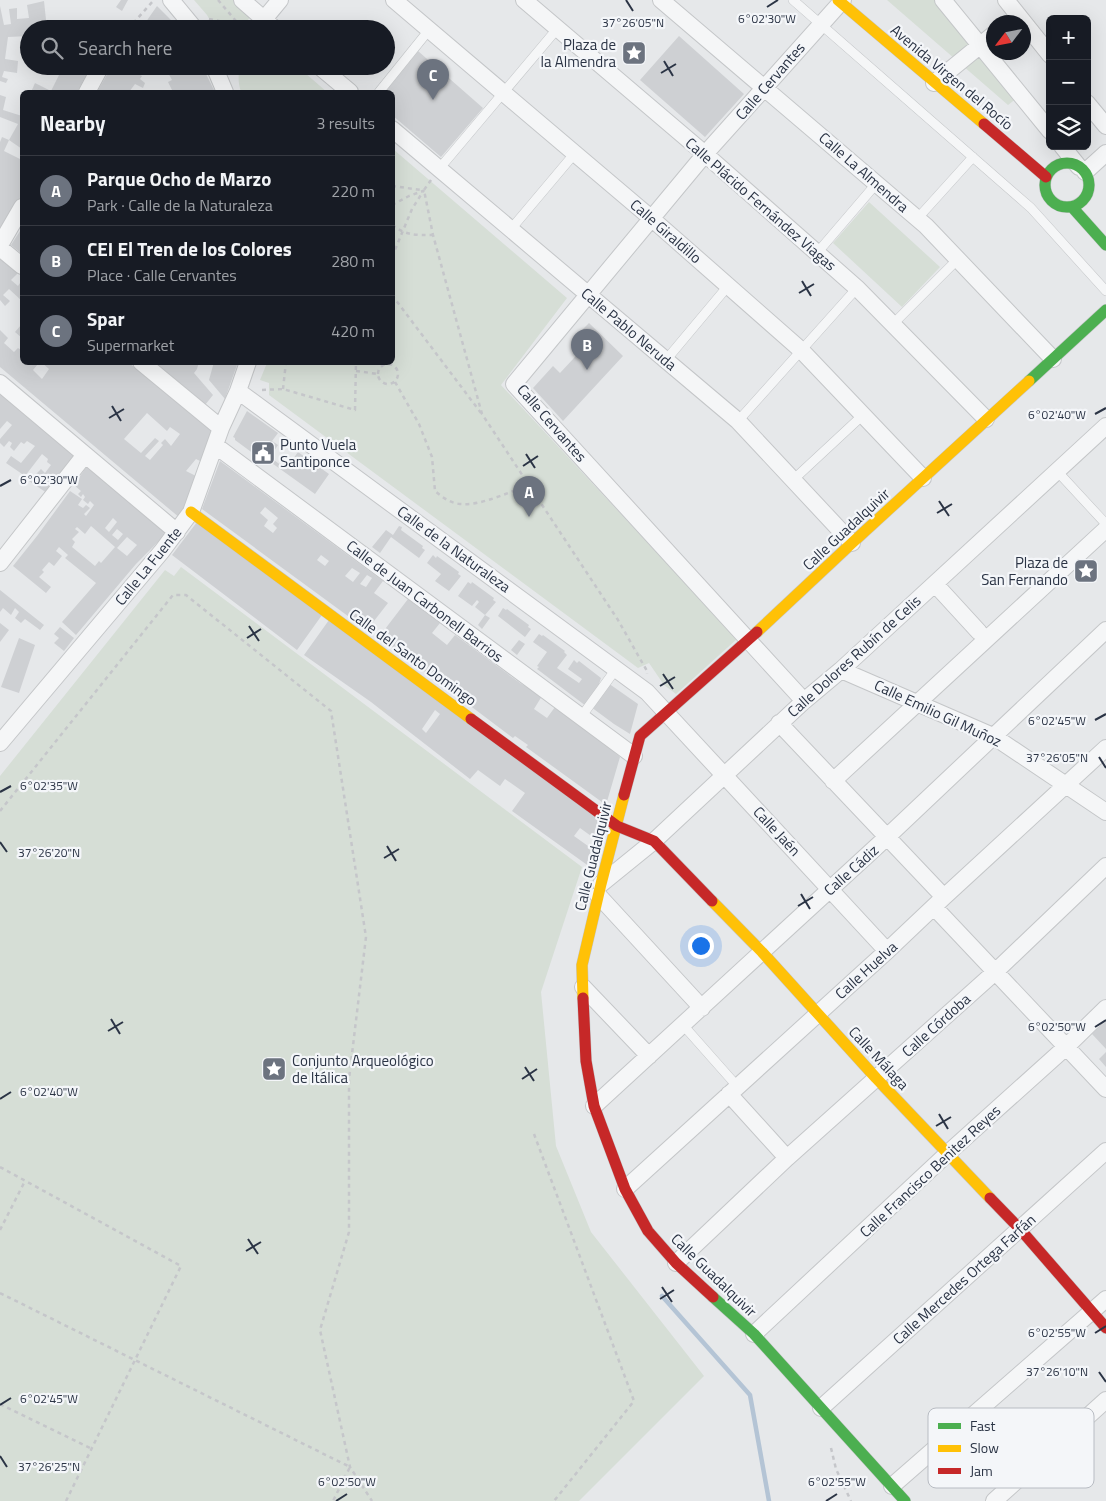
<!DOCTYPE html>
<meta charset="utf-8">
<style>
:root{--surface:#171b24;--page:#20242c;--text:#f1f3f6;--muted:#9ea1a6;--line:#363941;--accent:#6c737f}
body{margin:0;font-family:"Titillium Web",sans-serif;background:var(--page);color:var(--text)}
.controls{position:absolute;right:15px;top:15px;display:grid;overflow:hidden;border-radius:8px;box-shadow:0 5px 20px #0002}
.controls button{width:45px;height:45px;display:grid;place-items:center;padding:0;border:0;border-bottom:1px solid var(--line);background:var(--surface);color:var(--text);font:25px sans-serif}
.compass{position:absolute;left:986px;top:15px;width:45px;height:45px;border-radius:50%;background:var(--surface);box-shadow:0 5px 20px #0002;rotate:238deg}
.you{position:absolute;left:700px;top:945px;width:18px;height:18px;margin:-12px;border:4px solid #fff;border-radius:50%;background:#1a73e8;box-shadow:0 0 0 8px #1a73e833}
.badge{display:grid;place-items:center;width:32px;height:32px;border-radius:50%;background:var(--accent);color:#fff;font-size:16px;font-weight:700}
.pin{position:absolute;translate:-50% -41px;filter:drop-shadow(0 1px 2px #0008)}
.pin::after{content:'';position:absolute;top:26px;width:18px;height:15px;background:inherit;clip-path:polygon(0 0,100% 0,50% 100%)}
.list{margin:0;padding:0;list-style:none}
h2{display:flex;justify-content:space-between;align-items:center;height:65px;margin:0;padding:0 20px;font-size:21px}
h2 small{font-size:16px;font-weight:400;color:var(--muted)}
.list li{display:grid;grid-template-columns:32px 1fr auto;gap:15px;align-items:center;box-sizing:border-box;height:70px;padding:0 20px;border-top:1px solid var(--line)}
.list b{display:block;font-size:19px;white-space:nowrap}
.list p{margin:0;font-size:16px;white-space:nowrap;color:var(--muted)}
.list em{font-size:16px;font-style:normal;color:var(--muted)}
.icon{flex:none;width:28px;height:28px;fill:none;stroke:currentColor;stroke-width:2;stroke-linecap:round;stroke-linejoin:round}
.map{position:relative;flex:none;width:1106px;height:1501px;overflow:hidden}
.search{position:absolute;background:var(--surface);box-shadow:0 5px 20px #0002;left:20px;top:20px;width:375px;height:55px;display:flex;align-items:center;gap:12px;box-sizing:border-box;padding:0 18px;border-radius:28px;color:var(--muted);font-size:19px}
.panel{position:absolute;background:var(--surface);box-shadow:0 5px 20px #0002;left:20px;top:90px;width:375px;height:275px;border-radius:8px}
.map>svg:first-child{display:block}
.green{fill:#d6ded6}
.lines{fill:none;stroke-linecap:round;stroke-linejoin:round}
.stream{stroke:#b4c4d5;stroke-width:4.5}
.building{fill:#ced0d3;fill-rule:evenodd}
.lane-casing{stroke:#c4c6c8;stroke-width:10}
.street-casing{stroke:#c4c6c8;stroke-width:18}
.fast-casing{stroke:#c4c6c8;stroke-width:12}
.slow-casing{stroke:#c4c6c8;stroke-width:12}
.jam-casing{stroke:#c4c6c8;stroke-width:12}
.path{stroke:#c5c6ca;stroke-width:2.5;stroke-dasharray:4 4;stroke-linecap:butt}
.lane{stroke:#f5f6f7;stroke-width:9}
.street{stroke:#f5f6f7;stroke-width:16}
.fast{stroke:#4caf50;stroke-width:11}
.slow{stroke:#ffc107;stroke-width:11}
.jam{stroke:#c62828;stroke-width:11}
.ticks{fill:none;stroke:#2b3445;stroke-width:2}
.labels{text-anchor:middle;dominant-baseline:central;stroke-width:4.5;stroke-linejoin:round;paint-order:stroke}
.poi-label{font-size:15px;fill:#2b3445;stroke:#f4f6f9;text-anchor:end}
.street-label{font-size:15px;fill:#2b3445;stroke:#f4f6f9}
.key{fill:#f4f6f9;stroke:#b8bcc3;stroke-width:1}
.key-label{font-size:14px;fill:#2b3445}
.ticks-label{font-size:12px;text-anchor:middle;fill:#2b3445;stroke:#f4f6f9;stroke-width:4.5;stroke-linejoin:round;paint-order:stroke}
</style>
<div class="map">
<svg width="1106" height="1501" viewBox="0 0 1106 1501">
<rect width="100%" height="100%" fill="#e6e8ea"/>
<!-- green -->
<path class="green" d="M194,0H239L254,13L240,29H215L207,15Z
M887,0H940L1017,98L1008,105Z
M240,66H297L327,92H241C238,83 238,76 240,66Z
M393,149L567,298L501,385L737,639L676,694L664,685L649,663L638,668L269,395V383L260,380L267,363L392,362Z
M869,202L940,267L902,307L833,243Z
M181,567L582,867L541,992L556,1146L591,1232L704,1376L579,1501H0V776L165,570L174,576Z"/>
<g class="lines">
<!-- stream -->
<path class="stream" d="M662,1296L750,1395L769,1501"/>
</g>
<!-- building -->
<path class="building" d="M121,0H128L122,11L116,7Z
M44,1L47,29H29V36L8,37L5,59L18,61L17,73L4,71L2,77L8,79L6,83L0,81V6L4,25L11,24L9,9L17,8V19L29,18L27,5Z
M157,6L174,23L178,29H141Z
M679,36L744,94L705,137L640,80Z
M418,51L483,108L441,157L392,115V92H385Z
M51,66H87L90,68L77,92H31L35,83L51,91L60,73Z
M112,66H144L138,74L142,76L140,79L145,83L143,88L135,84L129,92H97Z
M173,66H202L215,92H173L168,82L172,80L167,71Z
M0,95L6,97L3,110L22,116V149L9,140L18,124L0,117Z
M2,137L9,140L4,151L20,159L22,154V198L0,234V142Z
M22,228V254L11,245Z
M0,257L19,272L11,280L18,286L22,280V301L9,289L3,295L10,301L5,306L0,300Z
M589,323L623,356L563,421L533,388L553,366L560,373L587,344L577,335Z
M21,325L22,326V338L15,332Z
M0,330L8,338L4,343L14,352L18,348L21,350L22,349V362H36L38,364L33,370L42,379L49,369L41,362H128L185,409L213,429L202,462L196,459L186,471L196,476L180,518L0,367ZM147,413L167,431L170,427L180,434L171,446L165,439L161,443L163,445L150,460L145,456L159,441L155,438L141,453L124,439Z
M154,362H199L197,369L194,373L213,395L205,405Z
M214,362H238L225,399L209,380Z
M0,391L76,457L47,493L29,481L41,469L45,473L51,465L47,462L48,459L42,454L25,476L6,463L11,456L21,463L35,446L27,441L24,444L21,442L14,451L10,447L12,443L9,441L4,447L0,443V439L12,425L7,421L0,429Z
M247,411L278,433L272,441L278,445L270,457L286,469L298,452L329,474L315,494L269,461L266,465L253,455L254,454L235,440V438L233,437Z
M220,461L383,581L374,593L388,603L367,630L202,509ZM265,507L278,518L273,524L277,528L273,533L264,526L268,520L260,513ZM321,555L329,561L325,566L317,560ZM352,568L360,573L353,582L345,576ZM367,575L372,578L366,587L360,584Z
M87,466L167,533L136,564L76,635L62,622L96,583L65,558L68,555L59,547L56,551L62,556L54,566L49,562L42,570L44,572L39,577L51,587L46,593L13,566L37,536L70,491L82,499L78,505L83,508L86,505L90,508L84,514L86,516L94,505L90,501L88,504L83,500L85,497L83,494L81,497L78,494L81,491L74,485ZM113,518L117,522L109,532L105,528ZM91,526L115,547L101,563L99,561L95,566L72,547L75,542L72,539L79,532L75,529L77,527L85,534ZM117,529L123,534L118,540L112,535ZM127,537L137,545L127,556L117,548Z
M197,522L322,615L297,650L172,555Z
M399,526L402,527L401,530L423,546L422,548L425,550L419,558L391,537L380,553L372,547L386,530L393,535Z
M433,555L436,558L437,556L459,572L458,574L461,576L449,591L435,581L441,574L427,563Z
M468,582L471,584L472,582L494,598L493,600L496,602L485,615L475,607L479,602L477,600L472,606L458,596Z
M0,590L44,625L40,630L25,619L21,623L15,618L19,612L15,608L11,615L3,608L0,612Z
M408,599L440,623L432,633L447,645L455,635L520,683L542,696L534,709L547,718L555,707L589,731L620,757L606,805L526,747L528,745L515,736L513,738L379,637Z
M503,608L506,610L507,609L529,625L528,627L531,629L525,637L498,616Z
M485,615L490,618L482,629L478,625Z
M329,620L602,819L598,841L580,828L574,836L595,851L590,867L512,811L525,793L505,779L500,786L478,770L470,779L371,702L304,655ZM435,710L440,714L426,733L422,729Z
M0,623L9,630L0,642Z
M60,627L74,638L64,651L54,643L59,638L54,634Z
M539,634L542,636L543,635L565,651L564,652L567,655L557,668L579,683L582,679L568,669L574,660L577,663L579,661L601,678L599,684L601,685L586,706L537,669L539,667L537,666L547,652L533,642Z
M19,638L35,645L19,693L1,687Z
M519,640L525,644L517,655L511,650Z
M608,683L638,704L630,734L614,724L591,707Z
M1106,1021V1049L1092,1034Z
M1106,1052V1067L1099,1059Z"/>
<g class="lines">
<defs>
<path id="lane" d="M793,0L1031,208L1106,291
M379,92L429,30
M439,169L557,29
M917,219L973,157
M511,229L575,153
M817,253L876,184
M893,324L958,259
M666,360L728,286
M738,421L857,288
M1057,471L1106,524
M793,480L863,415
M581,717L616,669
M683,1025L737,1086"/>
<path id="street" d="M171,0L195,29
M242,0L275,29
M394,0L651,218L801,350L923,478
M524,0L705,154L858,289L986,419
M661,0L926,226L1053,359
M943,0L1050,131
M1006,0L1050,55
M256,29L280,0
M214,66L225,92
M319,66L350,92
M934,83L994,34
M87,92L101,66
M1087,103L1106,126
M392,129L738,421L852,543
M1062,146L1079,167
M1085,172L1106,153
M0,245L22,207
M0,248L22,266
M141,362L221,428
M0,383L177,532
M238,391L647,692L887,951
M216,446L634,756
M0,563L84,456
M935,584L979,632
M841,670L993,736L1106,812
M804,701L514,384L705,154L843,0
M779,723L944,897
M0,743L162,551L191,512L221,428L238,391L248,362
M833,781L1106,529
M601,884L654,841L804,701L841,670L1106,426
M598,895L702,1008
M934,907L1106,1089
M583,987L649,1056
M729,1094L787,1158
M594,1106L887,837L1106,630
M625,1189L887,951L944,897L1106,748
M676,1263L787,1158L995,972L1106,866
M754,1334L948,1153L1066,1047L1106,1008
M821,1408L1106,1151
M892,1486L1106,1299
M994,1501L1106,1400"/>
<path id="fast" d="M1045 185a22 22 0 1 1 44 0a22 22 0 1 1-44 0Z
M1072,207L1106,245
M1029,381L1106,310
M713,1297L754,1334L905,1501"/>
<path id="slow" d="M838,0L984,124
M191,512L471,719
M757,632L852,543L1029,381
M712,901L762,952L876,1078L990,1198
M583,998L582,965L601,884L624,795"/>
<path id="jam" d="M984,124L1046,177
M471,719L617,826L654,841L712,901
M624,795L640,736L757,632
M583,998L586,1061L594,1106L625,1189L648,1231L676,1263L713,1297
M990,1198L1020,1229L1106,1328"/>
</defs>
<!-- lane casing -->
<use href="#lane" class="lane-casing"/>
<!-- street casing -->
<use href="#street" class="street-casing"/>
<!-- fast casing -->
<use href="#fast" class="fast-casing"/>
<!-- slow casing -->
<use href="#slow" class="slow-casing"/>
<!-- jam casing -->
<use href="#jam" class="jam-casing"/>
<!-- path -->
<path class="path" d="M218,0L236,21L241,25
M209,19L224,22L236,21
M128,29L154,0
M431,180L424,190L433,235L482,414L618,620L647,671V674
M392,186L422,190
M392,205L409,196L423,191
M392,225C407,236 416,235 433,235
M392,257L412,209L424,190
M392,295L481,413
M378 374a10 10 0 1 1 20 0a10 10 0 1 1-20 0Z
M356,371L378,374
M395,382L419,424L432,457L435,491C442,497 450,503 460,504C481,506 509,492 529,485
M283,389L286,362
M262,390L283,389L355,410L356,362
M0,811L173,595H186L331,711L366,937L349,1079V1232L320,1330L350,1467L372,1501
M534,1134L634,1401L554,1501
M0,1167L181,1266L66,1501
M0,1230L25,1181
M0,1293L350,1467L333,1501
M0,1404L92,1449
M831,1448L836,1469L851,1501"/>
<!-- lane -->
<use href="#lane" class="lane"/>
<!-- street -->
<use href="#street" class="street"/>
<!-- fast -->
<use href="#fast" class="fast"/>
<!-- slow -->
<use href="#slow" class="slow"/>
<!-- jam -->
<use href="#jam" class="jam"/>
</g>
<!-- ticks -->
<path class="ticks" d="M626,0L633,11M767,7L778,0M664,61L673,76M661,73L676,64M802,281L811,296M799,293L814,284M112,406L121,421M1095,414L1106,408M109,418L124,409M526,454L535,468M523,466L538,456M0,486L11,480M939,501L949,516M937,513L952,504M249,626L259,641M247,638L261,629M663,674L673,689M660,686L675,677M1095,720L1106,714M1099,757L1106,768M0,792L11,786M0,842L7,852M387,846L396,861M384,858L399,849M801,894L810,909M798,906L813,897M111,1019L120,1034M1095,1027L1106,1020M108,1031L123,1022M525,1067L534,1081M522,1079L537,1069M0,1099L11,1092M939,1114L948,1129M936,1126L951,1117M248,1239L258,1254M246,1251L261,1242M662,1287L672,1302M660,1299L674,1290M1095,1333L1106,1326M1099,1372L1106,1382M0,1405L11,1398M0,1456L7,1467M336,1501L347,1494M826,1501L837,1494"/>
<!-- icons -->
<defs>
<symbol id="sight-square" viewBox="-11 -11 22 22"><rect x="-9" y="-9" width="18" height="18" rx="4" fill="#6c737f" stroke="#f4f6f9"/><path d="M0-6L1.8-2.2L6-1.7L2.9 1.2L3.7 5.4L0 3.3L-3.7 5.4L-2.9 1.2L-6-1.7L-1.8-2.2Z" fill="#fff"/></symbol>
<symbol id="civic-square" viewBox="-11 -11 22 22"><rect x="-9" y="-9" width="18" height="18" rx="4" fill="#6c737f" stroke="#f4f6f9"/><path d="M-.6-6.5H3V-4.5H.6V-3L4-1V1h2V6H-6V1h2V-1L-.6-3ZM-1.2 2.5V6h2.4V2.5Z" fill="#fff"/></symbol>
</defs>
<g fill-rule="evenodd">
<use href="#sight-square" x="620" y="39" width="28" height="28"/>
<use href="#civic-square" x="249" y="439" width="28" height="28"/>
<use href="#sight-square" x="1072" y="557" width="28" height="28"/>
<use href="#sight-square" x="260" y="1055" width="28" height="28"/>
</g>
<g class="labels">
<!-- poi labels -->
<g class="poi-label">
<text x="616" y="44">Plaza de<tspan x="616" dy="17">la Almendra</tspan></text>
<text x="280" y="444" text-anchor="start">Punto Vuela<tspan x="280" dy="17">Santiponce</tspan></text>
<text x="1068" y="562">Plaza de<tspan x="1068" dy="17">San Fernando</tspan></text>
<text x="292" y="1060" text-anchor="start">Conjunto Arqueológico<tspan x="292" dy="17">de Itálica</tspan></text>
</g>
<!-- street labels -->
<g class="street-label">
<text transform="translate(952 77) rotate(40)">Avenida Virgen del Rocío</text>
<text transform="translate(770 81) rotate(-49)">Calle Cervantes</text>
<text transform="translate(864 172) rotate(41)">Calle La Almendra</text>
<text transform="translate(761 204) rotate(41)">Calle Plácido Fernández Viagas</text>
<text transform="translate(666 231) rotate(41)">Calle Giraldillo</text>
<text transform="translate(629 329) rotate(40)">Calle Pablo Neruda</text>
<text transform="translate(552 423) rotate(49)">Calle Cervantes</text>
<text transform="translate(846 529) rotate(-43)">Calle Guadalquivir</text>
<text transform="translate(454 549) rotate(36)">Calle de la Naturaleza</text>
<text transform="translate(148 566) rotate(-51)">Calle La Fuente</text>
<text transform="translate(425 601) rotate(37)">Calle de Juan Carbonell Barrios</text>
<text transform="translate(854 656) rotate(-42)">Calle Dolores Rubín de Celis</text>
<text transform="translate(413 657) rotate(36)">Calle del Santo Domingo</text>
<text transform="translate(938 713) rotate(25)">Calle Emilio Gil Muñoz</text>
<text transform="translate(777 831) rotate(47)">Calle Jaén</text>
<text transform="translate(593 856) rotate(-76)">Calle Guadalquivir</text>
<text transform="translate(851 870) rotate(-42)">Calle Cádiz</text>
<text transform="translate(866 970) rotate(-42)">Calle Huelva</text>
<text transform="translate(936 1025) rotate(-42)">Calle Córdoba</text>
<text transform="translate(879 1058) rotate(47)">Calle Málaga</text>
<text transform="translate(930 1171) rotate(-43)">Calle Francisco Benitez Reyes</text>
<text transform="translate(714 1275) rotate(44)">Calle Guadalquivir</text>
<text transform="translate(964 1279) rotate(-42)">Calle Mercedes Ortega Farfán</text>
</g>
</g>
<!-- legend -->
<rect x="928" y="1408" width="166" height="80" rx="8" class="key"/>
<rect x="938" y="1423" width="23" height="6" fill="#4caf50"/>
<rect x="938" y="1445" width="23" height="7" fill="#ffc107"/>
<rect x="938" y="1468" width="23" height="6" fill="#c62828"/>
<g class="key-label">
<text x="970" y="1431">Fast</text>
<text x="970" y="1453">Slow</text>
<text x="970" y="1476">Jam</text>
</g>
<g class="ticks-label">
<text x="767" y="23">6°02'30"W</text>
<text x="633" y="27">37°26'05"N</text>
<text x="1057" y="419">6°02'40"W</text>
<text x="49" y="484">6°02'30"W</text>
<text x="1057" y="725">6°02'45"W</text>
<text x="1057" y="762">37°26'05"N</text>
<text x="49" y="790">6°02'35"W</text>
<text x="49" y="857">37°26'20"N</text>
<text x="1057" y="1031">6°02'50"W</text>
<text x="49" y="1096">6°02'40"W</text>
<text x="1057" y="1337">6°02'55"W</text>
<text x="1057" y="1376">37°26'10"N</text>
<text x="49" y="1403">6°02'45"W</text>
<text x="49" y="1471">37°26'25"N</text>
<text x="347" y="1486">6°02'50"W</text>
<text x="837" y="1486">6°02'55"W</text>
</g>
</svg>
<div class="controls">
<button>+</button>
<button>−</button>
<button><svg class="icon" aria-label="layers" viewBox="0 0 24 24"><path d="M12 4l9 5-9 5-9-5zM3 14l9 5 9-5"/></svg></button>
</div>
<svg class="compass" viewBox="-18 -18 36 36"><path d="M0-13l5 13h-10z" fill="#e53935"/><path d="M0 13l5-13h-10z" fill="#9ea1a6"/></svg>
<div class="you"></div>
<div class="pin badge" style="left:529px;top:517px">A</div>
<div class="pin badge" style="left:587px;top:370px">B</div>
<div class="pin badge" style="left:433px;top:100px">C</div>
<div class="search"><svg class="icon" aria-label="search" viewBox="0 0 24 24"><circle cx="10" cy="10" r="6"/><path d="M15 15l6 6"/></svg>Search here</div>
<section class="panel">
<h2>Nearby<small>3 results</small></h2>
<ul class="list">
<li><span class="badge">A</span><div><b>Parque Ocho de Marzo</b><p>Park · Calle de la Naturaleza</p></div><em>220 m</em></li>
<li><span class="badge">B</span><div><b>CEI El Tren de los Colores</b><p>Place · Calle Cervantes</p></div><em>280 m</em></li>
<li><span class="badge">C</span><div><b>Spar</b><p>Supermarket</p></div><em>420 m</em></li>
</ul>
</section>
</div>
